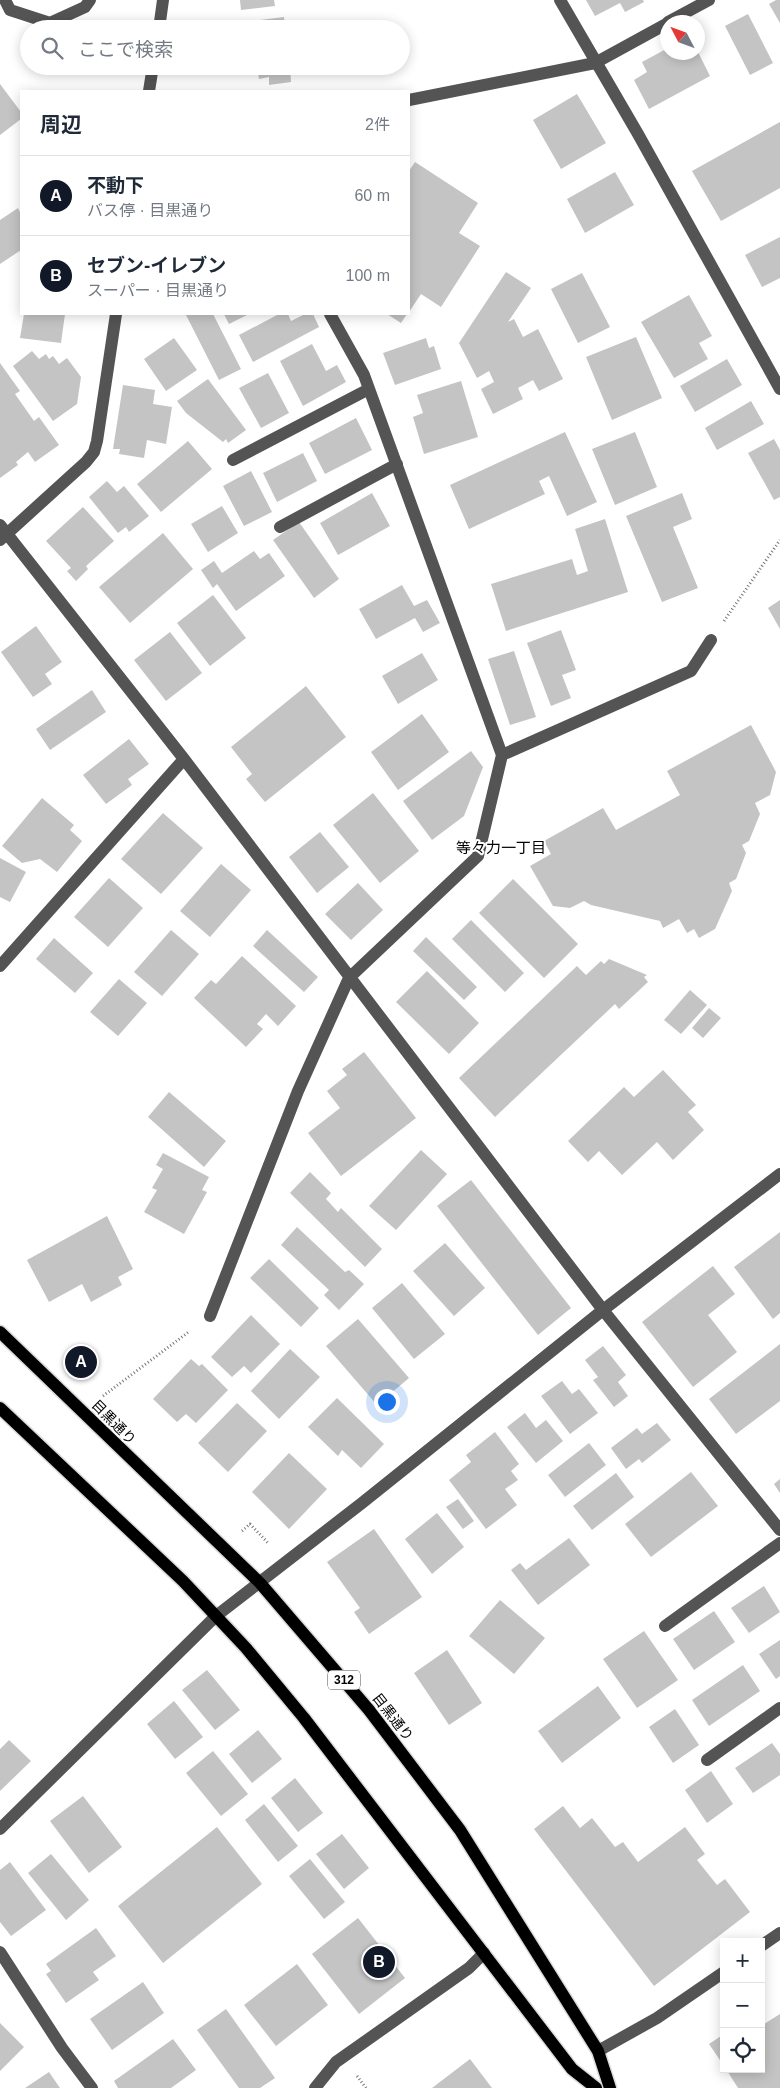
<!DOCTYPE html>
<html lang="ja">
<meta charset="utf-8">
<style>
:root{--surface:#fff;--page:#f2f2f3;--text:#1f2937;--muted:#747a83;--line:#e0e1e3;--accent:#111827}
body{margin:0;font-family:Arial,"Noto Sans JP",sans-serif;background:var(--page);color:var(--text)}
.controls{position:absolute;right:15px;bottom:15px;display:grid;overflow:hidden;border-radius:0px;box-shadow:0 2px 12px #0003}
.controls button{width:45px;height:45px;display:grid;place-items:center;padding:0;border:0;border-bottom:1px solid var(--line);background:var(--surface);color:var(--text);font:25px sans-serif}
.compass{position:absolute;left:660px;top:15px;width:45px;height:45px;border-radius:50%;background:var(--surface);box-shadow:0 2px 12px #0003;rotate:311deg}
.you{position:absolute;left:386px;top:1401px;width:18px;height:18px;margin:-12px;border:4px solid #fff;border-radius:50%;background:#1a73e8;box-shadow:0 0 0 8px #1a73e833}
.badge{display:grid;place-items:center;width:32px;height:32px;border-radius:50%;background:var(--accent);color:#fff;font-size:16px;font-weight:700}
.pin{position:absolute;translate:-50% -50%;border:2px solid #fff;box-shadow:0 1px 5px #0006}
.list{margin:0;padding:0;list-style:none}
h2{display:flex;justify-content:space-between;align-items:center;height:65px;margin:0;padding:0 20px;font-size:21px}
h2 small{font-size:16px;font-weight:400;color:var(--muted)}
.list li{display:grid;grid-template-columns:32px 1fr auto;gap:15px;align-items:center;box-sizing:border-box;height:80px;padding:0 20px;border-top:1px solid var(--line)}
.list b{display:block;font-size:19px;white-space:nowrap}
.list p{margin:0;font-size:16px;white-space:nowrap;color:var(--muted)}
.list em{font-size:16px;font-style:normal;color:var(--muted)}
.icon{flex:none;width:28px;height:28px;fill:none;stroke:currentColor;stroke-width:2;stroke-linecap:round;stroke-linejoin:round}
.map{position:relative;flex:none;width:780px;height:2088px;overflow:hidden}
.search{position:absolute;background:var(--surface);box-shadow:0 2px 12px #0003;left:20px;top:20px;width:390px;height:55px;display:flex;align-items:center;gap:12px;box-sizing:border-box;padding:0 18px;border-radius:28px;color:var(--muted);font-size:19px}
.panel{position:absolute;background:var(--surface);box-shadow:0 2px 12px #0003;left:20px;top:90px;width:390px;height:225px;border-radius:0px}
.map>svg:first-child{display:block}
.building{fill:#c4c4c4}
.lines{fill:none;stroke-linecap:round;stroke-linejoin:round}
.major-casing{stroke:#dbdbdb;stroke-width:15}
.path{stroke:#767676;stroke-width:3;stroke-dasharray:1 2.5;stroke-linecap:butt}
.minor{stroke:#545454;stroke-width:12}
.major{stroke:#000;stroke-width:12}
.labels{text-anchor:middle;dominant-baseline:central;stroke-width:4;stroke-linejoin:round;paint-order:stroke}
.shield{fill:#fff;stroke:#4c4c4c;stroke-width:1}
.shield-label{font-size:12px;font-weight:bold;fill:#000}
.street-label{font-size:14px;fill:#000;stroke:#fff}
.neighbourhood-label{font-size:15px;fill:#000;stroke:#fff}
</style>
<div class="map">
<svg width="780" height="2088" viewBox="0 0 780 2088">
<rect width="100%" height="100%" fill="#fff"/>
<!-- building -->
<path class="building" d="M240,0H274L275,6L241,10Z
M586,0H643L644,2L625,12L620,3L595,16Z
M776,0H780V23L769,4Z
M748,14L773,63L750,75L725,26Z
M284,17L285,29H253L252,21Z
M668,48V52H698L710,76L649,109L634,80L647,72L642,62Z
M257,66H290L291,82L269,85V77L259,79Z
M0,84L21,112V119L0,135Z
M577,94L606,143L561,169L533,120Z
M780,122V188L721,221L692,171Z
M415,162L478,203L459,233L480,246L441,307L421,294L409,312V171Z
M615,172L634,205L585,233L567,199Z
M18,208L21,214V250L0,264V220Z
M780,237V278L762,287L745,255Z
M506,272L531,288L508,322L514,319L523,337L538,329L563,379L539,391L533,380L518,388L523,399L493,414L481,389L494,382L489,371L477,378L459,343Z
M582,273L610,327L578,343L551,289Z
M689,295L712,336L699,343L708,359L674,378L641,322Z
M24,314H65L61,343L20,338Z
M188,314H213L241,369L219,380L186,315Z
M224,314H249L229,324Z
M279,314H288L291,321L305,314H313L319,327L253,362L239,335Z
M387,314H407L401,323Z
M636,337L662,398L612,420L586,357Z
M174,338L197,370L166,391L144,359Z
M426,338L429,348L434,346L441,369L395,385L383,353Z
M312,344L326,371L337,365L346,382L303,406L280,361Z
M32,351L39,359L46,354L49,359L53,356L59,364L67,358L81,377L77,404L53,421L13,366Z
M727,359L742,385L695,412L680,386Z
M0,363L20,391L15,394L34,421L39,417L59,445L35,462L28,452L16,462L18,465L0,478Z
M268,373L289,413L261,428L239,388Z
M208,379L246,430L228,443L226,439L223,442L186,413L177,401Z
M461,381L478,437L424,454L413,417L423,413L417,395Z
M123,385L155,390L153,404L172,407L166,444L147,440L144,458L119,454L120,449H113Z
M751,401L764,424L717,450L705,428Z
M356,418L372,450L325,474L309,443Z
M565,432L597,502L567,516L549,476L539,481L545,494L469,529L450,485Z
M635,432L657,487L615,505L592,449Z
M774,439L780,450V497L774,500L748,453Z
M188,441L212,469L161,512L137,484Z
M303,453L317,481L277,502L263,473Z
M251,471L272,512L244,526L223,486Z
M107,481L117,492L124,486L149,516L129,532L126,527L118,533L89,497Z
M372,493L390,526L338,555L320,523Z
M682,493L692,519L673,527L698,588L662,602L626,516Z
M222,506L238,533L208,552L191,524Z
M83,507L114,541L86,566L88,569L76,581L67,571L71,568L46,541Z
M605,519L628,592L506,631L491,584L572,559L577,575L588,571L575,529Z
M299,522L339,579L314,598L273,540Z
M163,533L193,569L130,623L99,587Z
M254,551L260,559L269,553L285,576L236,611L217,584L213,588L201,570L214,561L222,573Z
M402,585L414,606L427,600L440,623L423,632L415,618L376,639L359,609Z
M213,595L246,638L210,666L177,623Z
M780,600V629L768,608Z
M36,626L62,662L45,674L52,684L33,697L1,652Z
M561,630L576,670L562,675L571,698L551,706L527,643Z
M170,632L202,673L166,701L134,660Z
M514,651L536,717L510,725L488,659Z
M422,653L438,680L398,704L382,676Z
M306,686L346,737L265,802L246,779L252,774L231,747Z
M92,690L106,712L50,750L36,729Z
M422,714L449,752L398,790L371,752Z
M751,725L776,772L770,795L755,803L760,814L749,841L742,845L746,853L736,879L729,883L732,891L715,929L699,938L694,929L687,933L679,919L663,928L660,921L591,905L584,901L570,908L553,906L530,866L551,854L544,841L603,808L616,830L680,795L667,771Z
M129,739L149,764L128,779L132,785L106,804L83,775Z
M471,751L483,767L464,816L432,840L403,801Z
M373,793L419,851L380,883L333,825Z
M42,798L74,825L70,830L82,841L57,872L40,859L22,863L2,846Z
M163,813L203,848L161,894L121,859Z
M320,832L349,867L317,893L289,857Z
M0,858L26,872L10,902L0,897Z
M221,864L251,890L210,937L180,911Z
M109,878L143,908L108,947L74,917Z
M513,879L578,944L544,978L479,913Z
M358,883L383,910L351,940L325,914Z
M471,920L524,973L505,992L452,939Z
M171,930L199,954L162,996L134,972Z
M267,930L318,977L304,992L253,946Z
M426,937L477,987L464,1000L413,951Z
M54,938L93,973L75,993L36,959Z
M242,956L296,1006L278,1026L266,1014L257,1024L263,1029L246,1047L194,998L211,980L216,984Z
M609,959L647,975L644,977L648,982L619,1009L615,1004L495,1117L459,1078L577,966L586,975L601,961L604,964Z
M427,971L479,1023L449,1054L396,1002Z
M119,979L147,1003L118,1036L90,1012Z
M690,990L707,1005L681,1034L664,1020Z
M709,1008L721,1018L703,1038L692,1028Z
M364,1052L416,1118L341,1176L308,1133L340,1108L327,1091L347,1075L342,1069Z
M663,1070L696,1105L688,1112L704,1130L673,1160L657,1142L622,1175L599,1151L588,1162L568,1141L624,1087L634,1097Z
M169,1092L226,1141L204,1167L148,1117Z
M421,1150L447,1174L396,1230L369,1206Z
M163,1153L209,1177L202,1190L207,1192L184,1234L144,1212L157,1190L152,1188L163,1169L156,1165Z
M310,1172L331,1193L326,1199L338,1212L341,1208L382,1249L365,1267L290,1193Z
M471,1180L571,1308L538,1335L437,1206Z
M107,1216L133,1269L118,1277L122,1285L91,1302L82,1284L49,1302L27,1260Z
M297,1227L345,1272L349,1270L364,1284L339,1310L324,1295L329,1290L281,1245Z
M780,1232V1313L773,1319L734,1267Z
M445,1243L485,1288L454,1316L413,1271Z
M269,1259L319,1308L301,1327L250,1278Z
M713,1266L735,1294L708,1315L737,1352L693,1387L642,1322Z
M402,1283L445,1334L414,1359L372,1308Z
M251,1315L280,1344L251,1373L244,1366L232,1377L211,1357Z
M358,1319L409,1378L377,1405L326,1346Z
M780,1344V1401L736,1434L709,1399Z
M603,1346L626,1375L618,1382L628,1396L614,1407L593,1380L598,1377L585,1360Z
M290,1349L320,1377L279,1419L251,1391Z
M191,1359L199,1366L202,1364L228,1390L196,1423L186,1414L177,1422L153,1399Z
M562,1381L572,1394L579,1389L598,1413L570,1434L541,1396Z
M337,1398L384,1444L361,1468L342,1450L338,1456L308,1427Z
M237,1403L267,1431L228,1472L198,1443Z
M525,1413L536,1428L546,1420L563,1441L536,1463L507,1427Z
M657,1423L671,1440L642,1463L639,1459L626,1469L611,1448L637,1428L642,1434Z
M495,1432L519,1464L511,1471L518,1480L505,1489L517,1505L486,1529L449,1480L471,1462L466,1455Z
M589,1443L606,1465L565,1497L548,1475Z
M289,1453L327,1489L289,1529L252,1492Z
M691,1472L718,1506L651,1557L625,1524Z
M616,1473L634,1497L592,1530L573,1506Z
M780,1479V1493L774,1484Z
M458,1499L474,1521L463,1529L446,1507Z
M437,1513L464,1547L432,1574L405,1539Z
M374,1529L422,1597L369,1634L354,1612L360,1608L327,1562Z
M569,1538L590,1565L538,1605L511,1570L520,1563L526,1570Z
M764,1586L780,1612L749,1633L731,1608Z
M500,1600L545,1638L514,1674L469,1636Z
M714,1611L735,1642L694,1670L673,1639Z
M644,1631L678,1680L637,1708L603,1659Z
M780,1640V1676L776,1679L759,1654Z
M447,1650L482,1703L449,1725L414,1673Z
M743,1665L760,1691L709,1726L692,1700Z
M207,1670L240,1710L215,1730L182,1690Z
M598,1686L621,1718L562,1763L538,1731Z
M174,1701L203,1737L175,1759L147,1724Z
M675,1709L699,1745L673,1763L649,1727Z
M258,1730L282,1759L252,1783L229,1754Z
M9,1740L31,1761L0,1791V1749Z
M772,1743L780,1754V1775L753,1793L735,1768Z
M213,1751L248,1794L221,1816L186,1773Z
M711,1771L733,1804L707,1823L685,1790Z
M295,1778L323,1813L298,1832L271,1798Z
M83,1796L122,1847L89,1873L50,1821Z
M264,1804L298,1846L278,1862L245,1820Z
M563,1806L580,1828L592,1818L615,1847L623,1842L638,1862L685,1827L705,1854L697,1860L717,1885L725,1879L750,1912L654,1986L534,1829Z
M217,1827L262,1884L163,1963L118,1906Z
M342,1834L369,1868L344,1889L316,1854Z
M51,1854L89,1900L66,1920L28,1873Z
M310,1859L345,1902L324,1919L289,1876Z
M10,1862L46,1910L11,1936L0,1922V1870Z
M358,1918L405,1978L359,2014L312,1954Z
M96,1928L116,1956L93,1972L99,1980L66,2003L46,1974L51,1971L46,1964Z
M297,1964L328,2005L276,2046L244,2005Z
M143,1982L164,2013L112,2050L90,2019Z
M226,2009L275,2078L260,2088H239L197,2030Z
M780,2014V2088H738L726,2069H761V2026Z
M0,2023L24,2047L0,2071Z
M724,2034V2066L709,2044Z
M173,2039L196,2070L171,2088H118L114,2081Z
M470,2059L492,2088H432Z
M49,2072L60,2088H25Z"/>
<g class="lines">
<defs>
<path id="major" d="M0,1332L260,1583L369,1710L460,1830L598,2051L610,2088
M0,1408L183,1581L246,1648L304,1718L572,2069L596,2088"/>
</defs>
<!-- major casing -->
<use href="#major" class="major-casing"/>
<!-- path -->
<path class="path" d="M724,621L780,540
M103,1396L190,1331
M242,1531L250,1524L269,1544
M357,2076L366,2088"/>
<!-- minor -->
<path class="minor" d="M5,0L10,10L50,23L85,7L90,0
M560,0L638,134L780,389
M668,22L709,0
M159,29L163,0
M149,91L153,66
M409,100L595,63L668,23
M233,460L369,389
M0,525L184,759L603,1310L780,1530
M280,527L397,464
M0,540L86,462L94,452L97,441L116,314
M502,755L691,671L711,640
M0,966L184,759
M210,1316L298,1091L349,978L478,856L502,755L364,375L330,314
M665,1626L780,1543
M707,1760L780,1708
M0,1829L216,1616L362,1503L603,1310L780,1174
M761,1946L780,1933
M0,1952L62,2048L92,2088
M598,2051L657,2018L724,1972
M315,2088L336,2062L469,1968L484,1953"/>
<!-- major -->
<use href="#major" class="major"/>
</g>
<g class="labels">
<!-- shield labels -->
<rect class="shield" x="328" y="1670.5" width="32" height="19" rx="4"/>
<g class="shield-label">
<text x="344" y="1680">312</text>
</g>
<!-- street labels -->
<g class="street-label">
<text transform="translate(114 1422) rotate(45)">目黒通り</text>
<text transform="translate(393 1717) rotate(52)">目黒通り</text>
</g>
<!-- neighbourhood labels -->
<g class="neighbourhood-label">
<text x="501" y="847">等々力一丁目</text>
</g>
</g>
</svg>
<div class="controls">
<button>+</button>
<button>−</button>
<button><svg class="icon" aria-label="locate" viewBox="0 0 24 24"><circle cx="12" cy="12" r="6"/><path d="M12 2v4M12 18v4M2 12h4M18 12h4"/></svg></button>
</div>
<svg class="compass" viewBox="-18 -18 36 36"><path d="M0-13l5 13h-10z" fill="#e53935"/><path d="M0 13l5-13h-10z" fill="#747a83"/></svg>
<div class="you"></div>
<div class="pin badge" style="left:81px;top:1362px">A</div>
<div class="pin badge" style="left:379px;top:1962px">B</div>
<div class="search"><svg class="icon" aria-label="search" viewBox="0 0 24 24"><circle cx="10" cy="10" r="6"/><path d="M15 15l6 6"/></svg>ここで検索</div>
<section class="panel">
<h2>周辺<small>2件</small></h2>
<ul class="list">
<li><span class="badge">A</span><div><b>不動下</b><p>バス停 · 目黒通り</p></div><em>60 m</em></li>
<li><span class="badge">B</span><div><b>セブン-イレブン</b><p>スーパー · 目黒通り</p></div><em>100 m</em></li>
</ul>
</section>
</div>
